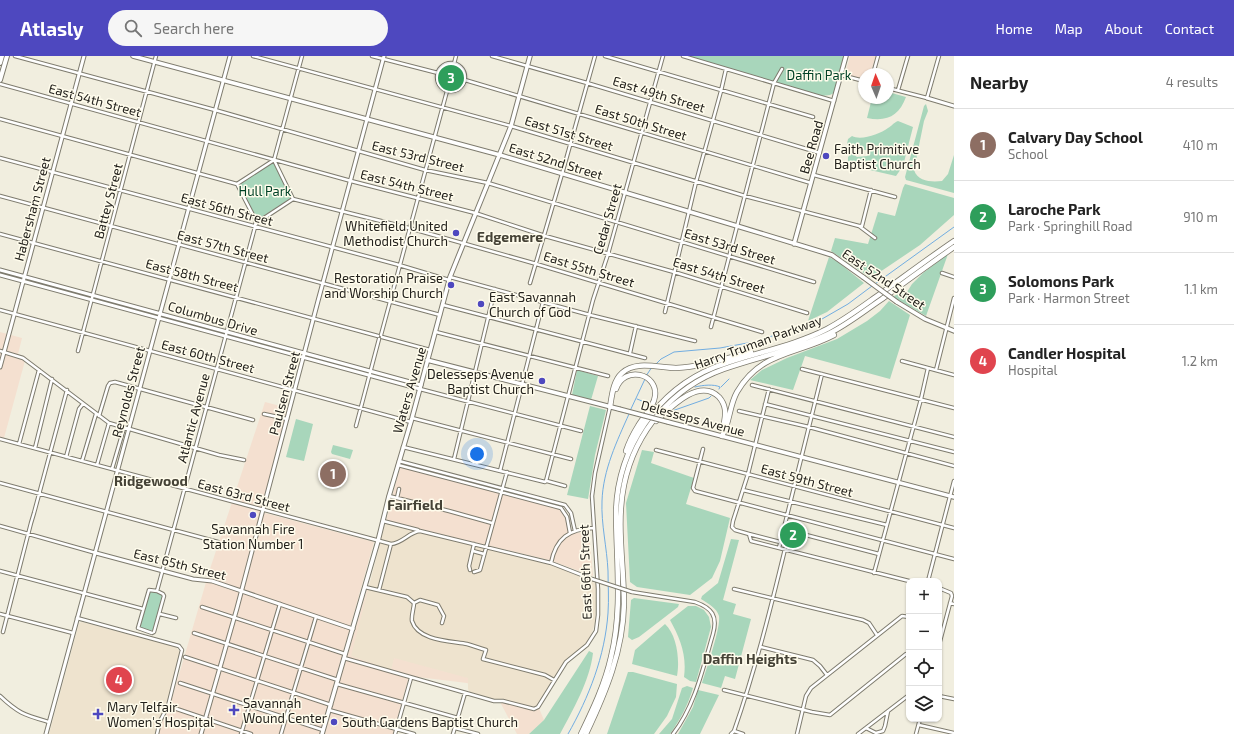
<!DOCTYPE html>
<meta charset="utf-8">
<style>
:root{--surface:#fff;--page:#f6f6f6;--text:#222;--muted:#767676;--line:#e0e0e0;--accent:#4e48bf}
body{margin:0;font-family:"Exo 2",sans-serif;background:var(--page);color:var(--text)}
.controls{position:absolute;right:12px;bottom:12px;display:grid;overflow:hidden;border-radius:8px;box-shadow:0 1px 3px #0004}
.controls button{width:36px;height:36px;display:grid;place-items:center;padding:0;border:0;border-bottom:1px solid var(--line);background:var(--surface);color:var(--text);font:20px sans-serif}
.compass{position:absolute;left:858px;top:12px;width:36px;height:36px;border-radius:50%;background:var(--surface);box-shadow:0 1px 3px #0004;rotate:358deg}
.you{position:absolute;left:477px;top:398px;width:14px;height:14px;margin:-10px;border:3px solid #fff;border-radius:50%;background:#1a73e8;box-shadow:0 0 0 6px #1a73e833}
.badge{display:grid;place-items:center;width:26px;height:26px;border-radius:50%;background:var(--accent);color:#fff;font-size:13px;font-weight:700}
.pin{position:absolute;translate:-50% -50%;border:2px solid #fff;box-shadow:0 1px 4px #0006}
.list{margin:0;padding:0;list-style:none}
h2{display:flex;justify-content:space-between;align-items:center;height:52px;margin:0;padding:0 16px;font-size:17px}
h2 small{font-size:13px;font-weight:400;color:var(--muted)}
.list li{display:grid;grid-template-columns:26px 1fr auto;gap:12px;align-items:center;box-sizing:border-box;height:72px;padding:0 16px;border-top:1px solid var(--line)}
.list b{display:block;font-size:15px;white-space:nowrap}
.list p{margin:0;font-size:13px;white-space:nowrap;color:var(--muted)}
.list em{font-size:13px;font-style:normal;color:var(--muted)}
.icon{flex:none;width:22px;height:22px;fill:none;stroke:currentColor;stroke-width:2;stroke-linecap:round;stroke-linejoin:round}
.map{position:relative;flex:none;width:954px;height:678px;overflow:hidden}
header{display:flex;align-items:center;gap:24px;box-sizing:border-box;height:56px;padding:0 20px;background:var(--accent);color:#fff}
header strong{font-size:19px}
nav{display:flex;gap:22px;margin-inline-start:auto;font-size:14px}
.search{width:280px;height:36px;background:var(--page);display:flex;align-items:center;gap:10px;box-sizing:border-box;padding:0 14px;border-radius:22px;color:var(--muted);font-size:15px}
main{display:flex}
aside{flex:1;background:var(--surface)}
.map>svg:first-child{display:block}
.commercial{fill:#f4e0d0}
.medical{fill:#eee3ce}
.green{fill:#a8d6bb}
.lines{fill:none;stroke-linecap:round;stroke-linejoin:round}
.stream{stroke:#71ade1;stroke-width:1}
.minor-casing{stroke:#7e7b6e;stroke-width:4.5}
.tertiary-casing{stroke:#7e7b6e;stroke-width:5}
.secondary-casing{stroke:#7e7b6e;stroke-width:5.5}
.primary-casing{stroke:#7e7b6e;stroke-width:6}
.motorway-casing{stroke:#7e7b6e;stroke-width:6}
.minor{stroke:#fff;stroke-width:2.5}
.tertiary{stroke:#fff;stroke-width:3}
.secondary{stroke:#fff;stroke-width:3.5}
.primary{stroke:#fff;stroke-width:4}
.motorway{stroke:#fff;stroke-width:4.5}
.minor-bridge-casing{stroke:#7e7b6e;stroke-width:4.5;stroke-linecap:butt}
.secondary-bridge-casing{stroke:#7e7b6e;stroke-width:5.5;stroke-linecap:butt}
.minor-bridge{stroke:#fff;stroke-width:2.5}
.secondary-bridge{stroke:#fff;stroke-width:3.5}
.poi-dot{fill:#4e48bf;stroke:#fffcec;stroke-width:1.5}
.labels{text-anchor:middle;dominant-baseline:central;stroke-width:3;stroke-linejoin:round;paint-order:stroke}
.park-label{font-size:13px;fill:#014227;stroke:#fffcec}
.street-label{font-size:13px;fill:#23211c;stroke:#fffcec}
.poi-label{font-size:13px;fill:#23211c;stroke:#fffcec;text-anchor:start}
.neighbourhood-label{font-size:14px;font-weight:bold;fill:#454236;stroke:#fffcec}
</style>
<header>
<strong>Atlasly</strong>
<div class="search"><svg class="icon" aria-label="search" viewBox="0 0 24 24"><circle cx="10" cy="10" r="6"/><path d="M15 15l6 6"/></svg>Search here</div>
<nav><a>Home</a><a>Map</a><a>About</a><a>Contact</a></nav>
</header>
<main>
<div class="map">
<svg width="954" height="678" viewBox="0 0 954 678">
<rect width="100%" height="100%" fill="#f1eedf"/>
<!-- commercial -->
<path class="commercial" d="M850,0H876L870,18H864V24L845,18Z
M0,276L22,282L18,298L26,301L4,382L0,381Z
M265,346L288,352L261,456L374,486L320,678H158L161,668L169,653L209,516Z
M400,411L549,449L561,454L566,459L568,471L576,477L589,476L593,520L549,504L386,465Z
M369,533L558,615L538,650L544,664L529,678H517L500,646L467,627L409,620L393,678H324L367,534Z"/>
<!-- medical -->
<path class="medical" d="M385,468L548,507L597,528L595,567L589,585L582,592L565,605L536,651L502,643L498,644L470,637L468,633V622L394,602L391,614L351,600Z
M82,566L176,591L180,596L165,656L158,667L155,678H49L79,567Z"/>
<!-- green -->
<path class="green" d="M687,0H845L834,37L830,39L821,40Z
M437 21a14 14 0 1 1 28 0a14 14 0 1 1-28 0Z
M888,36L906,41C899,60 887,66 867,62L872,42H888Z
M926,48L928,55L924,65L914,114C918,126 932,126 942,125L948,118L954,99V137L906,124L905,121L924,50Z
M898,65L913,71L903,110L896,120L870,114L865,111L848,107V101L852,97L857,101L867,100L870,95L855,92L847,88L848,83L852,80C861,85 880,78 888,72C892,70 893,67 898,65Z
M273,106L291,142L257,164L239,129Z
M905,128L954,142V159L920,189L871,222L831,195L835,182L868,188L878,156L895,160L903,132Z
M948,198L926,260L893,241L899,237L904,238L907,236L912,228L923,217Z
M829,201L838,206L864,227L827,256L808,265Z
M889,245L910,259L890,323L805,300L793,334L750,324L762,314L787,302L837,283L867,265L880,255Z
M577,314L598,320L591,344L572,339Z
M590,350L606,354L595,399L588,443L567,439Z
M296,363L313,368L304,405L286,401Z
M333,389L353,394L350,403L332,398L331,396Z
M642,394L654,396L651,407L694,422L686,448L730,462L720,505L712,522L690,539L637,531L630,526L626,447Z
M731,483L739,484L723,544L736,548L733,558L751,563L735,623L725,620L721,632L702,627C706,614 721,571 719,560C717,552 707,547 701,543L702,540L718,527Z
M150,535L160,537L163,541L153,574L151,575L140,572L139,571Z
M634,542L679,548L678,551L639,581L632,584L628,581L631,544Z
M688,550H696L704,554L709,561L711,571L696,626L690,625L684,621C687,599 680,582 670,564Z
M665,568C677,579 680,604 677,620L632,608L635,594Z
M589,595L593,597C590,624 573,654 560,678H529L544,664Z
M628,616H633L677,628L676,641L667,660L654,678H607Z
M687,630L693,632C688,649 680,664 670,678H659L672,663L682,632Z
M698,634L719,639L700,678H678L693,651Z"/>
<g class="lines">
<!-- stream -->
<path class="stream" d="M875,228L954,171
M656,308L661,303L674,296L720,292L753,286L801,271L822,263L848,248L872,230
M646,320L652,311
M695,331C703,329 714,328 720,331L719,333
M721,331L729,323
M637,343L647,347
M630,355L645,323
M672,355L709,342L711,340
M568,678C589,641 605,600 608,557C609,543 608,529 608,515C607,492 601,468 602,445C603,414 617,385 629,358"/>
<defs>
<path id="minor" d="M15,0L215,54L425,114L488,127L814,226
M253,0L511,70L745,140L859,170L875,182
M372,0L438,17
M492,0L587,27L820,97
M605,0L813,61
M683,0L834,45
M437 21a14 14 0 1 1 28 0a14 14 0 1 1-28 0Z
M454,8L456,0
M873,18L878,0
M841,19L864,25
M465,24L811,127
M0,28L351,125L475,157L545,180L674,216L807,257
M888,32L927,42L939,0
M898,34L908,0
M0,63L237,128
M0,102L399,209L449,224
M814,119L895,141
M237,128L274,104
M0,140L440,259
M293,143L409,172L533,207L762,276
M293,143L274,104L302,0
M256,168L258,166L293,143
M859,170H862L871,134
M0,178L378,280
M942,217L954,221
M450,221L590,259L695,285
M530,227L562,118L595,0
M443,249L645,302
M0,254L411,366
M665,256L696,126L721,35L726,13
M711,271L774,27L782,13
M436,276L608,320
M381,279L447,35
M382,281L430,294
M0,295L23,302L109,367L219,399L244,404
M78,295L156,0
M630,297L636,270
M902,305L954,319
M802,313L954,352
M936,314L954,242
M752,329L954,381
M420,333L581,375
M769,333L748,418L733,465L732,471L735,474L749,478L751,485L909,525
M765,348L954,396
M739,355L809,371L954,410
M264,358L287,363
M99,360L108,330L110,327L115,326L253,364
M412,362L571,403
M356,370L379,283
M0,383L391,488C403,487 409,476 420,475L551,507L592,523
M19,388L39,314
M403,391L545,426L546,425L593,244L608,198L663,0
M35,392L52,323
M703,393L693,432L695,435L954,503
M656,394L954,472
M66,401L79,353L83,348
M454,403L495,233
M82,405L96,358
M399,405L565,449L571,457L575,475
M97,409L109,367
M398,409L561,452L567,461L570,477
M112,413L124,372
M500,415L543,246
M547,425L565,430
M0,427L218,486
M743,434L887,469
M389,440L449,455L492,467
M397,442L399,433
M383,465L418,474
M0,470L96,497
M783,473L879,498
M749,478L780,486
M779,492L822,318
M473,495L484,498
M551,507C556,482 569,473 594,472
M470,514L469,510L474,488
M0,515L143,553
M474,516L480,514L507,416
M874,517L921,343L928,312
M928,525L954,425
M365,531L407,541L414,547L420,544L438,549L444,560L442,567
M939,532L951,537L952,540L939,589
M734,533L863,564L869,567L877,579
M149,534L157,535L163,538L164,540L154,576L152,577L138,572Z
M379,534L391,488
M157,535L255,171L256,164L253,159L237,128
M632,536L695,546C712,552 718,560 713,578C703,612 695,650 673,678
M414,547C414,552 411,560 412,565C418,585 451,585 467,588C474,590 479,592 486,594L483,603L545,619L554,624
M950,547L954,548
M202,551L345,598
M0,558L73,577
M160,558L176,562
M77,562L179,590L182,594L168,650L160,665L157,678
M3,576L31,467L34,457L67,334
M194,577L338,624
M761,591L813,604L820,610L827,619
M185,601L331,649
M344,602L494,645H503L534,653L538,651L566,606L587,589L596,575L598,559V533L592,440L595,417L610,351
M180,627L323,674
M337,628L458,662
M724,634L812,656L830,659L906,598H909
M0,640C19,658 25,659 49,666
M939,640L954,643
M168,650L251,678
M329,654L414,678
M919,669L954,677
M455,672L478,678
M866,672L876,677L883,675L885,670L888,655
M734,675L743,678
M241,678L280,548
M281,678L316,561
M395,678L411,622
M453,678L465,637
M731,678L734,675C755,615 770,555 785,493
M797,678L806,640L811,632L902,560L909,561
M858,678L909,639
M916,678L920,663"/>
<path id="tertiary" d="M927,42L954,50
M0,214L421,329
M0,219L420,333
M0,311L84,0
M96,497L193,523L212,525L353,573
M46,678L230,0
M201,678L237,552L318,245L384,0"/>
<path id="secondary" d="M133,0L500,99L737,170L832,199L863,221
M794,188L846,0
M897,246L925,263L954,275
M427,304L619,353
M668,366L954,441
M322,678L378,485L389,440L412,362L450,221L511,70L530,0"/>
<path id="primary" d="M0,7L2,0
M0,24L7,0"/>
<path id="motorway" d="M616,333C624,309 658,317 655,340C654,351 643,361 638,370C633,378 629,386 626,395
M610,351C612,339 613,325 622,317C636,304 659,312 676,312C701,311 727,302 751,296
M656,365C670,352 699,321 719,341C726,349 726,357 724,367
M722,380C730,367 729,350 737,336C761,295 796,299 834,279
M581,678C593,653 605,628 611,601C623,553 616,503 616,455C618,392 657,334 715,311C752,297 792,291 827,273C846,263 863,250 880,238C905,220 929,202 954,185
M586,678C606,636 623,595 624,548C624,509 616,467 624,429C635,375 673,331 724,313C758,301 795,294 828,278C847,269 864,255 882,243C906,225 930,208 954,191"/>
</defs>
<!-- minor casing -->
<use href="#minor" class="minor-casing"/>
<!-- tertiary casing -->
<use href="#tertiary" class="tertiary-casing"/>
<!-- secondary casing -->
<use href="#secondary" class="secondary-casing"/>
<!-- primary casing -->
<use href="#primary" class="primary-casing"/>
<!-- motorway casing -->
<use href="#motorway" class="motorway-casing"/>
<!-- minor -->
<use href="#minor" class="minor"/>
<!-- tertiary -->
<use href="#tertiary" class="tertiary"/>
<!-- secondary -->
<use href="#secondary" class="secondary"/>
<!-- primary -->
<use href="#primary" class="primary"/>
<!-- motorway -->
<use href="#motorway" class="motorway"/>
<defs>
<path id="minor-bridge" d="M592,523L632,536"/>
<path id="secondary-bridge" d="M863,221L897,246
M619,353L668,366"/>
</defs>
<!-- minor-bridge casing -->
<use href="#minor-bridge" class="minor-bridge-casing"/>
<!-- secondary-bridge casing -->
<use href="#secondary-bridge" class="secondary-bridge-casing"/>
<!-- minor-bridge -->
<use href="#minor-bridge" class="minor-bridge"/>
<!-- secondary-bridge -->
<use href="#secondary-bridge" class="secondary-bridge"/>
</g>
<!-- markers -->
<g class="poi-dot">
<circle cx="826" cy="100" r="4"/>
<circle cx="456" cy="177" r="4"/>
<circle cx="451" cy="229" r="4"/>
<circle cx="481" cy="248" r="4"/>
<circle cx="542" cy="325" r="4"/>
<circle cx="253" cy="459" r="4"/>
<path d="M232 648h4v4h4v4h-4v4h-4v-4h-4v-4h4z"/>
<path d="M96 652h4v4h4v4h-4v4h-4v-4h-4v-4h4z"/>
<circle cx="334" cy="666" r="4"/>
</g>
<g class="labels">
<!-- park labels -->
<g class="park-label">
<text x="819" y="19">Daffin Park</text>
<text x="265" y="135">Hull Park</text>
</g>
<!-- street labels -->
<g class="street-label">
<text transform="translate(659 38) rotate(17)">East 49th Street</text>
<text transform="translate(95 44) rotate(15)">East 54th Street</text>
<text transform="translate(641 66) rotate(17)">East 50th Street</text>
<text transform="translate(569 77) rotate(17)">East 51st Street</text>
<text transform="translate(811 91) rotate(-74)">Bee Road</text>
<text transform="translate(418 100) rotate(14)">East 53rd Street</text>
<text transform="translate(556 105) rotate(17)">East 52nd Street</text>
<text transform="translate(407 129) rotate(14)">East 54th Street</text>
<text transform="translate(108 145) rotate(-75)">Battey Street</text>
<text transform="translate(32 153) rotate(-75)">Habersham Street</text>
<text transform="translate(227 153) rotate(15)">East 56th Street</text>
<text transform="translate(607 163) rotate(-74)">Cedar Street</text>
<text transform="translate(223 190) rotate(15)">East 57th Street</text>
<text transform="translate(730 190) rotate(17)">East 53rd Street</text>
<text transform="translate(589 213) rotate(17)">East 55th Street</text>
<text transform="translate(192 219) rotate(15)">East 58th Street</text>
<text transform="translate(719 219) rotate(17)">East 54th Street</text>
<text transform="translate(884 223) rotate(34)">East 52nd Street</text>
<text transform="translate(213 262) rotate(16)">Columbus Drive</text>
<text transform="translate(758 286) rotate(-20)">Harry Truman Parkway</text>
<text transform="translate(208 300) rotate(15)">East 60th Street</text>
<text transform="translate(409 334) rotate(-74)">Waters Avenue</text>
<text transform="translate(128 336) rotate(-75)">Reynolds Street</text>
<text transform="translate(284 337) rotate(-75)">Paulsen Street</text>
<text transform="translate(193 362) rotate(-75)">Atlantic Avenue</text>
<text transform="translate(693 362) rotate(15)">Delesseps Avenue</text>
<text transform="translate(807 424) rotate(15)">East 59th Street</text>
<text transform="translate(244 439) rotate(15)">East 63rd Street</text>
<text transform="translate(180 508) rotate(14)">East 65th Street</text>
<text transform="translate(585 516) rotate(-92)">East 66th Street</text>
</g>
<!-- poi labels -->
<g class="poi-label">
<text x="834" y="93">Faith Primitive<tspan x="834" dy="15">Baptist Church</tspan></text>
<text x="448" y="170" text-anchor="end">Whitefield United<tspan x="448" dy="15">Methodist Church</tspan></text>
<text x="443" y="222" text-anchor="end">Restoration Praise<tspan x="443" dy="15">and Worship Church</tspan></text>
<text x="489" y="241">East Savannah<tspan x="489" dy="15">Church of God</tspan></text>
<text x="534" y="318" text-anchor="end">Delesseps Avenue<tspan x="534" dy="15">Baptist Church</tspan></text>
<text x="253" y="473" text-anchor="middle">Savannah Fire<tspan x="253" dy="15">Station Number 1</tspan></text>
<text x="243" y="647">Savannah<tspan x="243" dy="15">Wound Center</tspan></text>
<text x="107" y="651">Mary Telfair<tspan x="107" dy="15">Women's Hospital</tspan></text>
<text x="342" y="666">South Gardens Baptist Church</text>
</g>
<!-- neighbourhood labels -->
<g class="neighbourhood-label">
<text x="510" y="180">Edgemere</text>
<text x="151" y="424">Ridgewood</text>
<text x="415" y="448">Fairfield</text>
<text x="750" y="602">Daffin Heights</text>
</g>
</g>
</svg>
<div class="controls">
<button>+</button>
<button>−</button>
<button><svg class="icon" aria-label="locate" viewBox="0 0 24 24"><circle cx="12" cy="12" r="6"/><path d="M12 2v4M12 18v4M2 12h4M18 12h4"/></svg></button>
<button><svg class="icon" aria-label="layers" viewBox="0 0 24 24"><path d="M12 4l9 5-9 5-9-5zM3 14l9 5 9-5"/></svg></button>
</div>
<svg class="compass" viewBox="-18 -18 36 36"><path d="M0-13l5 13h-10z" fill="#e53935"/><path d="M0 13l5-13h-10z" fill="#767676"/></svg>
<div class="you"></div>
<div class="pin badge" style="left:333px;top:418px;background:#8d6e63">1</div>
<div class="pin badge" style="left:793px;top:479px;background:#2e9e5b">2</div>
<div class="pin badge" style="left:451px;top:22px;background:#2e9e5b">3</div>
<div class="pin badge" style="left:119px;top:624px;background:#e0444e">4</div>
</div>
<aside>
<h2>Nearby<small>4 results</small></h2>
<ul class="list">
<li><span class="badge" style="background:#8d6e63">1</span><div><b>Calvary Day School</b><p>School</p></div><em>410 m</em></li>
<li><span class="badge" style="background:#2e9e5b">2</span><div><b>Laroche Park</b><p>Park · Springhill Road</p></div><em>910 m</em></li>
<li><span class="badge" style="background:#2e9e5b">3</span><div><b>Solomons Park</b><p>Park · Harmon Street</p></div><em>1.1 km</em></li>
<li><span class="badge" style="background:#e0444e">4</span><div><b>Candler Hospital</b><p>Hospital</p></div><em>1.2 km</em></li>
</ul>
</aside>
</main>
